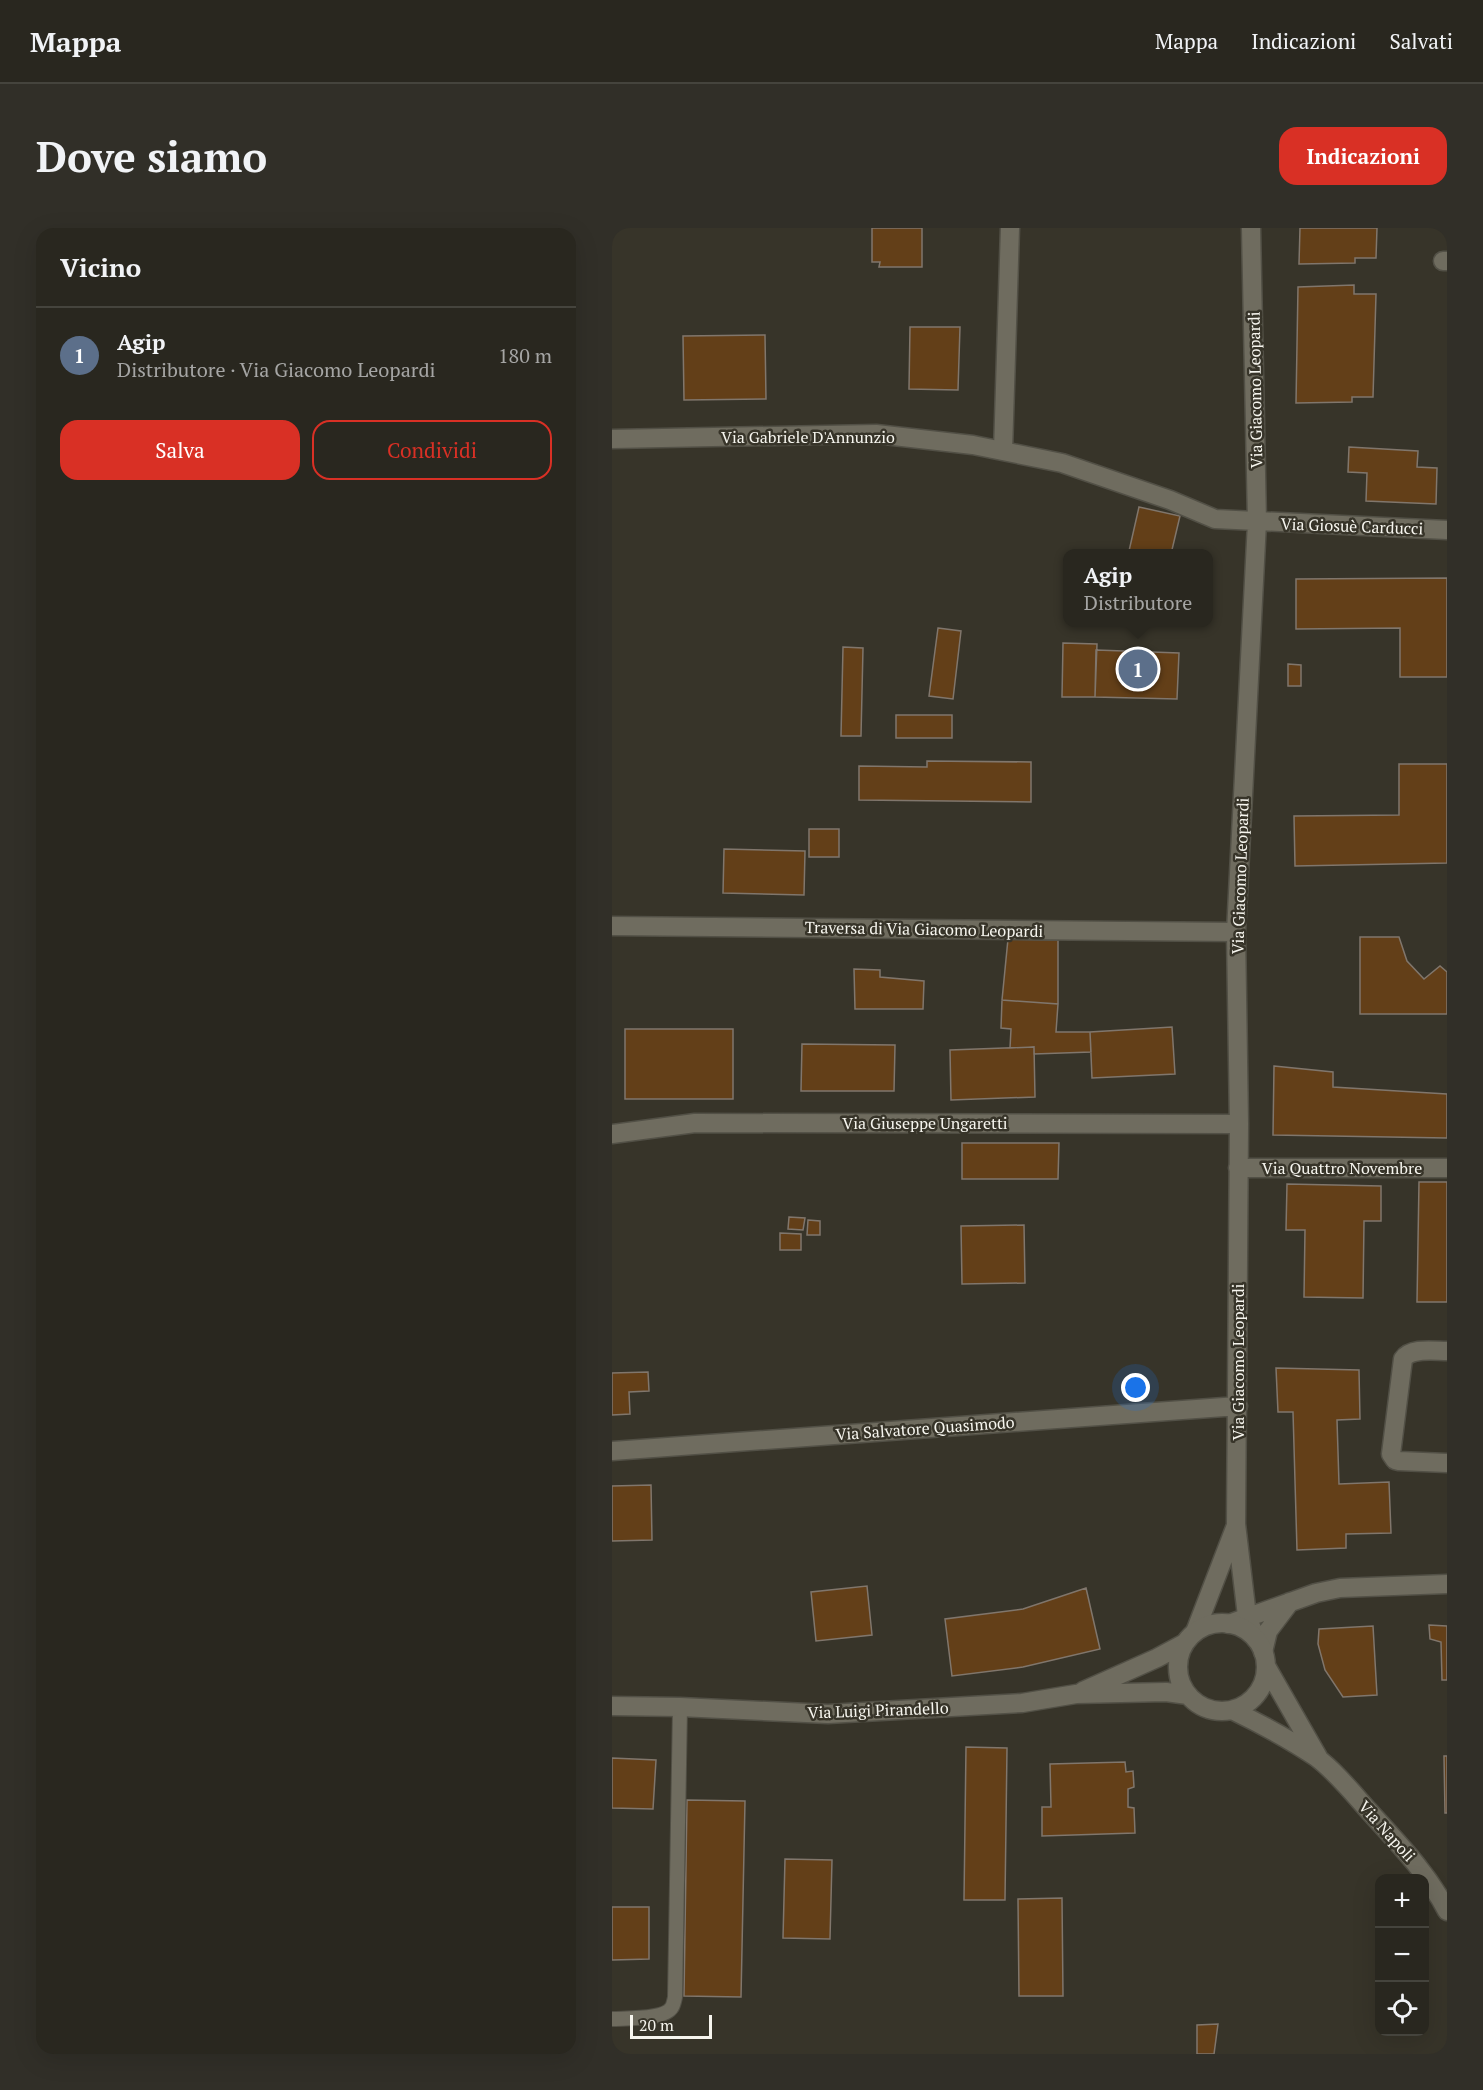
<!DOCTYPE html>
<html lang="it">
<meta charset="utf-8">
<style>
:root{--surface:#29271f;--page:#312f28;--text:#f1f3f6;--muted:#a5a5a4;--line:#45443d;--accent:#d93025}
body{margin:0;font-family:"PT Serif",serif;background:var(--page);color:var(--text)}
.controls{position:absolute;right:18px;bottom:18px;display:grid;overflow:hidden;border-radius:12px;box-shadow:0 6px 24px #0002}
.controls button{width:54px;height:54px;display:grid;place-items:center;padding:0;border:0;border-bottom:2px solid var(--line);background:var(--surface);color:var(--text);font:30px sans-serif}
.scale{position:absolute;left:18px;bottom:15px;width:82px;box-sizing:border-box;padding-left:6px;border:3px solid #f6f5ee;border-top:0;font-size:16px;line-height:21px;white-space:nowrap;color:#f6f5ee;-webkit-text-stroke:4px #373429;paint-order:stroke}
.you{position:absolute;left:524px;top:1160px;width:21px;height:21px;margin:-15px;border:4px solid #fff;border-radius:50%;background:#1a73e8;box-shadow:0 0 0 9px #1a73e833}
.badge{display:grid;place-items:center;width:39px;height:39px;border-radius:50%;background:var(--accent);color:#fff;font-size:20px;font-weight:700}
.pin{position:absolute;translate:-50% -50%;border:3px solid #fff;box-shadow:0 2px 6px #0006}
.popup{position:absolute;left:451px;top:321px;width:150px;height:78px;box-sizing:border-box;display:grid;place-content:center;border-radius:12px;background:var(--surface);filter:drop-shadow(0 2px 4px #0005);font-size:20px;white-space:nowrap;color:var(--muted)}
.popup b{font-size:22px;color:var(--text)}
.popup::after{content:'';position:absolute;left:50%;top:100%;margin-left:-12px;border:12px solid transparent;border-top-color:var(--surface)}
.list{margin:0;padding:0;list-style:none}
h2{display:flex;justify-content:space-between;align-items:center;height:78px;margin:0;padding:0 24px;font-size:26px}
h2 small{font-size:20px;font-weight:400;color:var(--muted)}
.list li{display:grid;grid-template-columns:39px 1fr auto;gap:18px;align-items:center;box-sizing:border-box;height:96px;padding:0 24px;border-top:2px solid var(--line)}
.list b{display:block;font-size:22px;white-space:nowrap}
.list p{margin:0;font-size:20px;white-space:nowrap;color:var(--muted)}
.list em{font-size:20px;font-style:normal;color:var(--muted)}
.actions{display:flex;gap:12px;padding:18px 24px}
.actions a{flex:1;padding:14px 0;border:2px solid var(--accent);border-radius:18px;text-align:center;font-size:21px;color:var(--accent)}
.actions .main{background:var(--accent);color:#fff}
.icon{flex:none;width:33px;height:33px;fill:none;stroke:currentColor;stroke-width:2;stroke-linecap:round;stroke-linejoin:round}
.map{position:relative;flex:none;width:835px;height:1826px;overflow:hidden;border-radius:18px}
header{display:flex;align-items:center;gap:36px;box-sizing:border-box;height:84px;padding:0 30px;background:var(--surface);border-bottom:2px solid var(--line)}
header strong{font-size:28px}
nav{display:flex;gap:33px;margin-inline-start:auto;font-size:21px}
.intro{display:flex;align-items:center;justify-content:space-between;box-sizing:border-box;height:144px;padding:0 36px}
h1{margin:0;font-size:42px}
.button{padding:15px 27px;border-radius:18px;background:var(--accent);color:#fff;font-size:21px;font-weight:700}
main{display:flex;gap:36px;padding:0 36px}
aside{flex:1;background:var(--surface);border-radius:18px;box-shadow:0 6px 24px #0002}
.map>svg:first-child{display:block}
.building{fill:#633f18;stroke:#80766c;stroke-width:1.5}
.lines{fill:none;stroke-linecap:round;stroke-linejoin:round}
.lane-casing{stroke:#525046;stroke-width:16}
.street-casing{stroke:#525046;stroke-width:21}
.secondary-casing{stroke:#525046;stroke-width:21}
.lane{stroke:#6f6c5f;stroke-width:14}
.street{stroke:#6f6c5f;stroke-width:18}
.secondary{stroke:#6f6c5f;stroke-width:18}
.labels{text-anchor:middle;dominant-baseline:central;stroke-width:5;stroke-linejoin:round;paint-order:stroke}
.street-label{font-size:16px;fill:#f6f5ee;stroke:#373429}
</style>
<header>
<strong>Mappa</strong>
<nav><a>Mappa</a><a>Indicazioni</a><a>Salvati</a></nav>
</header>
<div class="intro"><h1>Dove siamo</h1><a class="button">Indicazioni</a></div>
<main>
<aside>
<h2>Vicino<small></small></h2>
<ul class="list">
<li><span class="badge" style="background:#5c6f8a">1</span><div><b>Agip</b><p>Distributore · Via Giacomo Leopardi</p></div><em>180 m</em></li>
</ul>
<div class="actions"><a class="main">Salva</a><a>Condividi</a></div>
</aside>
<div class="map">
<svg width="835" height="1826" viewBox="0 0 835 1826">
<rect width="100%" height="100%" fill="#373429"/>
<!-- building -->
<path class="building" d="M260,0H310V39H267L268,34H260Z
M688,0H765L764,30H743V35L687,36Z
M742,57V66H764L761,169H740V174L684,175L686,59Z
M298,99H348L346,162L297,161Z
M153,107L154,171L72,172L71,108Z
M737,219L806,223L805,239L825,240L824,276L754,273L755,245L736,244Z
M527,279L568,288L559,326H526L517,323Z
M835,350V449H788V400L684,401V351Z
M326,400L349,403L341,471L317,468Z
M451,415L485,416L483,469H450Z
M231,419L251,420L249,508H229Z
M484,422L567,425L565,471L483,469Z
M676,436L689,437V458H676Z
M284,487H340V510H284Z
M315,533L419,534V574L247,572V538L315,539Z
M787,536H835V635L683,638L682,588L787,587Z
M197,601H227V629H197Z
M112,621L193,623L192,667L111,665Z
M748,709H787L795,733L812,751L828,738L835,744V786H748Z
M396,711L446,712V776L390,772Z
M242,741L268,742V749L312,753L311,781H243Z
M390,772L446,776L444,804H478L479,824L422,826V819L398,820L399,801L389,800Z
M560,799L563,846L480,850L478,804Z
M13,801H121V871H13Z
M190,816L283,817L282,863H189Z
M422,819L423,869L339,872L338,822Z
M662,838L721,844V859L835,866V910L661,907Z
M350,915H447L446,951H350Z
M807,954H835V1074H805Z
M675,956L769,958V993H752L751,1070L692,1069L693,1002H674Z
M177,989L193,990L191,1002L176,1001Z
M196,992L208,993V1007H195Z
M412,997L413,1055L350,1056L349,998Z
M168,1005L189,1006V1022H168Z
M664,1140L747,1142L748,1191L725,1192L727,1256L777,1254L779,1305L734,1306V1320L685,1322L681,1184H666Z
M36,1144L37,1163L17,1164L18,1186L0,1187V1145Z
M39,1257L40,1312L0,1313V1258Z
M255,1358L260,1407L204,1413L199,1364Z
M474,1360L488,1421L411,1439L340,1448L333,1391L411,1381Z
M817,1397L835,1398V1452H830L829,1414L818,1411Z
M761,1398L765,1467L731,1469L713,1442L706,1416L707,1401Z
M354,1519L395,1520L393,1672H352Z
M832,1528H835V1585H833Z
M0,1530L44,1532L41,1581L0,1580Z
M513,1534L514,1544L521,1543L522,1559L516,1561V1579L522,1580L523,1605L430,1608V1579H439L438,1536Z
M75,1572L133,1573L129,1769L72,1768Z
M173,1631L220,1632L218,1711L171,1710Z
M450,1670L451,1768H407L406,1671Z
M0,1679H37V1731L0,1732Z
M606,1796L602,1826H585V1797Z"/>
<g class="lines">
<defs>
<path id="lane" d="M0,1791C14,1790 53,1792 60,1779C61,1778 63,1770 63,1769L68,1479"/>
<path id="street" d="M639,0L645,294L624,704L627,896L624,1296L635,1388L644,1411
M831,33H835
M0,211L264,206L361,217L450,235L558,272L603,291L835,302
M391,223L398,0
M0,698L624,704
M0,906L83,895L627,896
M626,940H835
M835,1123C822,1123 799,1119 791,1131L779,1226L783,1232L787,1233L835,1235
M0,1223L626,1178
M617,1396L704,1365L728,1360L835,1356
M583,1404L623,1300
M651,1424L656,1403L678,1374"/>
<path id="secondary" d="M566 1439a44 44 0 1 1 88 0a44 44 0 1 1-88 0Z
M654,1438L706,1529
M471,1463L545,1430L573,1415
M0,1478L68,1479L216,1486L410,1475L464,1466L554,1464L576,1467
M620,1482C649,1496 677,1511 704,1529C723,1543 740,1564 756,1582C785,1614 815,1644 835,1683"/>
</defs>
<!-- lane casing -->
<use href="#lane" class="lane-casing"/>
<!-- street casing -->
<use href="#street" class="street-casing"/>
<!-- secondary casing -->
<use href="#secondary" class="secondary-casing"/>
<!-- lane -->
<use href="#lane" class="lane"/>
<!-- street -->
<use href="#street" class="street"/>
<!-- secondary -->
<use href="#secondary" class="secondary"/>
</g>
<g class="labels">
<!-- street labels -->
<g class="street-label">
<text transform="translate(643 162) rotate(-91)">Via Giacomo Leopardi</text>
<text x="196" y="209">Via Gabriele D'Annunzio</text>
<text transform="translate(740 298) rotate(2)">Via Giosuè Carducci</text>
<text transform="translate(628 648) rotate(-88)">Via Giacomo Leopardi</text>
<text transform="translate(312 701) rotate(1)">Traversa di Via Giacomo Leopardi</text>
<text x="313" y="895">Via Giuseppe Ungaretti</text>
<text x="730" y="940">Via Quattro Novembre</text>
<text transform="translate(626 1134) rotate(-90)">Via Giacomo Leopardi</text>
<text transform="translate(313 1200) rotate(-4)">Via Salvatore Quasimodo</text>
<text transform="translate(266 1482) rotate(-2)">Via Luigi Pirandello</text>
<text transform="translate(775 1603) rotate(48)">Via Napoli</text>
</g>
</g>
</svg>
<div class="controls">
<button>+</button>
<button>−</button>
<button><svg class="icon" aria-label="locate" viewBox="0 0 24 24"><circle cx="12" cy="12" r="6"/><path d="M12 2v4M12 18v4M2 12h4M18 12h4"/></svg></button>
</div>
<div class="scale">20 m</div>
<div class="you"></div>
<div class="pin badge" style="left:526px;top:441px;background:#5c6f8a">1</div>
<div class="popup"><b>Agip</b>Distributore</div>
</div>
</main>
